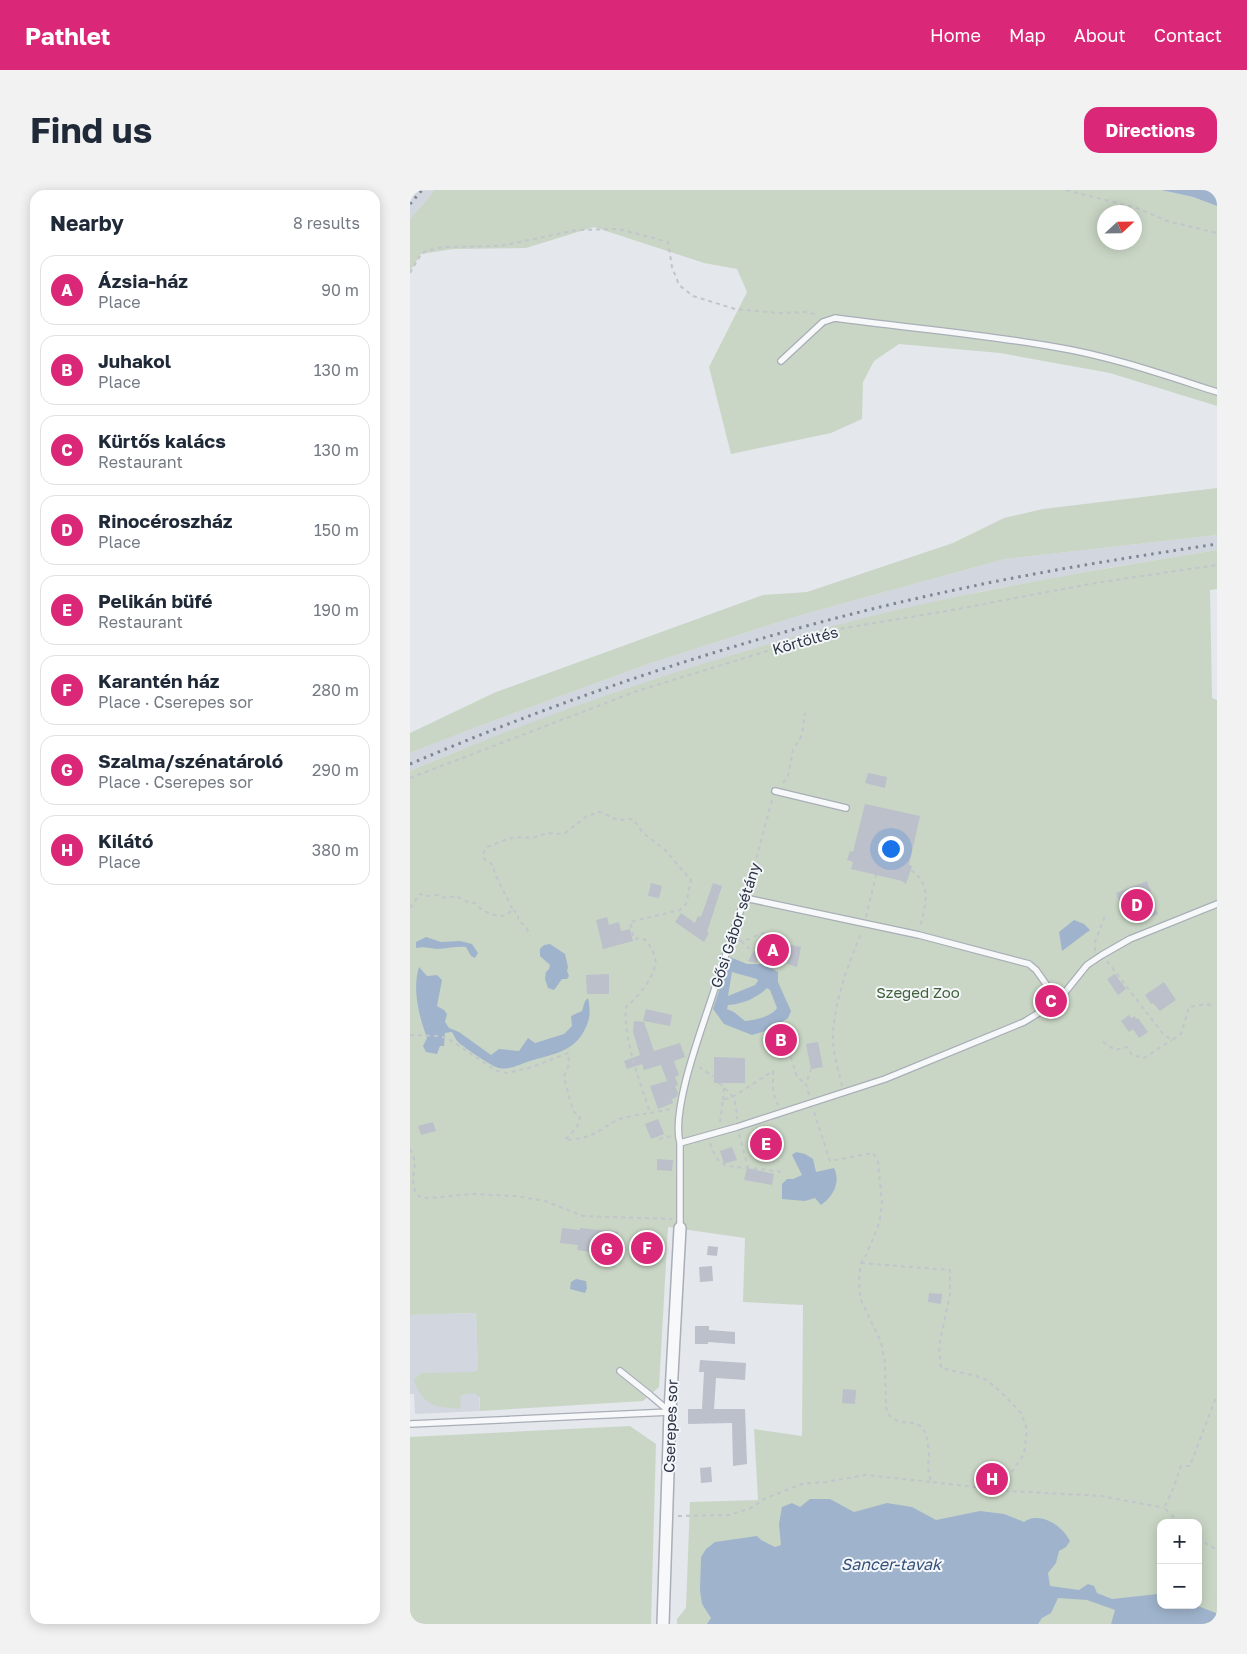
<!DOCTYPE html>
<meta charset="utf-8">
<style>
:root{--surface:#fff;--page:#f2f2f3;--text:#1f2937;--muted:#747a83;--line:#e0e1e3;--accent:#db2777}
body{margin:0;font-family:"Golos Text",sans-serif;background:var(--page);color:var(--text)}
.controls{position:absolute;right:15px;bottom:15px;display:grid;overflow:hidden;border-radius:10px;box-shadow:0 2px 12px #0003}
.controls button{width:45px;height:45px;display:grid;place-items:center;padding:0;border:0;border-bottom:1px solid var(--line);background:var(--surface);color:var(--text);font:25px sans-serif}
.compass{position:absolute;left:687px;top:15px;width:45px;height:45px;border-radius:50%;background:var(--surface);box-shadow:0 2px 12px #0003;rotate:68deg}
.you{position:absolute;left:480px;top:658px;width:18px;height:18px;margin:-12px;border:4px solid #fff;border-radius:50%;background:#1a73e8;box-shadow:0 0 0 8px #1a73e833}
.badge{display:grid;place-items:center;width:32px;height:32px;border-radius:50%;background:var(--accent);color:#fff;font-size:16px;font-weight:700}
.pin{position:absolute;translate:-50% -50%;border:2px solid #fff;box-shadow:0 1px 5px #0006}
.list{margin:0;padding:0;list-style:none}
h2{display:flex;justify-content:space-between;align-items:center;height:65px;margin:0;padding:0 20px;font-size:21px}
h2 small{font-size:16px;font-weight:400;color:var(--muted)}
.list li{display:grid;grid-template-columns:32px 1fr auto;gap:15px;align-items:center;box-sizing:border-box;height:70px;margin:0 10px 10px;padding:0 10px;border:1px solid var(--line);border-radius:15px}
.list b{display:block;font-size:19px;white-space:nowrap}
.list p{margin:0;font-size:16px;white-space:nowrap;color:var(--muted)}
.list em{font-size:16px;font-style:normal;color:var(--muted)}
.map{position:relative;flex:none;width:807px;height:1434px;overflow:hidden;border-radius:15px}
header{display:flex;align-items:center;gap:30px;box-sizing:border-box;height:70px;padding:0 25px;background:var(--accent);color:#fff}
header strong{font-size:24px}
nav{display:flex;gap:28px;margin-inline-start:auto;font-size:18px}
.intro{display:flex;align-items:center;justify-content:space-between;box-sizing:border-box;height:120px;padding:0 30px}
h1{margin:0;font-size:35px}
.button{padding:12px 22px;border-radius:15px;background:var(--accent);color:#fff;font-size:18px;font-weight:700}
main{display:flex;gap:30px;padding:0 30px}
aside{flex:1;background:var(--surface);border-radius:15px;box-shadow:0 2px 12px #0003}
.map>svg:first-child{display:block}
.built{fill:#d2d6de}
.green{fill:#c9d6c5;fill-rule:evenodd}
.water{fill:#9fb4cc;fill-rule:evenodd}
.building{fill:#bbc0ca}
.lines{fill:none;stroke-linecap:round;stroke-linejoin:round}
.lane-casing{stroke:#a9aeb7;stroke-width:8}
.street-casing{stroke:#a9aeb7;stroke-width:14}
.path{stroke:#c2c5cb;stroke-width:2;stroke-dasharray:4 4;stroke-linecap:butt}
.lane{stroke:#f7f8fa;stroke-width:5.5}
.street{stroke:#f7f8fa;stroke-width:11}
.rail{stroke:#7d8696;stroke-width:3;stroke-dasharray:2.5 5;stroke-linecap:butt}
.labels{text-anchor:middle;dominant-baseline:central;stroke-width:4;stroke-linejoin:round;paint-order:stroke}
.street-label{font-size:15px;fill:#2b3445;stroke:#f4f6f9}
.park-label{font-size:15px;fill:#3f6138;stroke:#f4f6f9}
.water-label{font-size:16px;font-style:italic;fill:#34527a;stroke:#f4f6f9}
</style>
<header>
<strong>Pathlet</strong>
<nav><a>Home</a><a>Map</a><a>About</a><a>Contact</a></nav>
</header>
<div class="intro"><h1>Find us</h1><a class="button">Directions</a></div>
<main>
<aside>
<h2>Nearby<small>8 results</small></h2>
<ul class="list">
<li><span class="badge">A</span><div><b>Ázsia-ház</b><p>Place</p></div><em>90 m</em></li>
<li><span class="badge">B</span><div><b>Juhakol</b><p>Place</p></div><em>130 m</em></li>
<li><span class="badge">C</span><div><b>Kürtős kalács</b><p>Restaurant</p></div><em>130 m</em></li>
<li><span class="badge">D</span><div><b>Rinocéroszház</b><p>Place</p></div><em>150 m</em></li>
<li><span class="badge">E</span><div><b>Pelikán büfé</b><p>Restaurant</p></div><em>190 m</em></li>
<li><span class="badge">F</span><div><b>Karantén ház</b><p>Place · Cserepes sor</p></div><em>280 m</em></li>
<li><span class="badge">G</span><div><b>Szalma/szénatároló</b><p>Place · Cserepes sor</p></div><em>290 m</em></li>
<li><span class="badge">H</span><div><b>Kilátó</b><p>Place</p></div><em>380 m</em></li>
</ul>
</aside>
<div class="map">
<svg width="807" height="1434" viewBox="0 0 807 1434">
<rect width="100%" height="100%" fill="#e4e7ec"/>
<!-- built -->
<path class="built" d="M25,0L0,29V1Z
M807,345V360L698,378L573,401L428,435L325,464L192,508L48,561L0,581V563L64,538L238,474L391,425L595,369Z
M66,1123L70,1221L5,1224L4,1204H0V1125Z"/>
<!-- green -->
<path class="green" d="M25,0H751L783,7L807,16V216L700,183L590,163L489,154L464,171L453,192L452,229L421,243L321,264L299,177L337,102L327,79L294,73L184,37L116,58L43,59L11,64L0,81V29ZM694,22H724V52H694Z
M807,298V345L595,369L391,425L238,474L64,538L0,563V543L86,502L353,405L397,402L543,353L594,328L633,319Z
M807,360V399L800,400L802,508L807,510V1434H267V1429L276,1418L280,1312L348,1310L344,1239L392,1246L393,1115L333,1112L335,1048L258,1037L249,1197L233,1211L70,1221V1208L65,1203L51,1205L50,1219C24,1216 14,1217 4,1190L11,1183L64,1182L68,1180L66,1123L0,1125V581C138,522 282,474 427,435C551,402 680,381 807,360ZM751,1333H788V1415H751Z
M220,1236L246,1254L241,1434H0V1247Z"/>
<!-- water -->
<path class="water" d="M751,0H807V16L783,7Z
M664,730L674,734L680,740L652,761L649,742Z
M16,747L31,752L50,751L62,754L68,763L65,768L61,766L56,757C46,756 37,759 27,759C19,758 14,756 6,758V752Z
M140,754L155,764L158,777L157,781L159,786L157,789H152L144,800L138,798L135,789L136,782L139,779L140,775L130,766V759L134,755Z
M320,767L337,774H353L368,782V792L381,821L378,828L362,839L342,845L314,834L303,819ZM322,782L347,789L348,791L345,795L318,806ZM357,798L360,800L367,818C361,827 345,830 335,831L324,822L317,819L318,815C333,814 347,808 357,798Z
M9,777L17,786L27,785L32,790L27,816L34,820L37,824L35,832L39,838L49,842L81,865L89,859L109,861L118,848L125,853L154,844L162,836L161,826L172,821L175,811L178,808C181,821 180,830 174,841C163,862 143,864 123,870C111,873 99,882 86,877C80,875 52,856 48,852C45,849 44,845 42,842L35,843L34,856H30L27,864L16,862L13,856L17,848C9,826 2,800 9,777Z
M386,962L395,964L403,969L406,982L424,978C431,993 423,1006 411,1015L405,1008L395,1011L372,1009V994L377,989H383L392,985L382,965Z
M166,1089L176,1091L177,1098L175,1103L160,1099L161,1092Z
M400,1309H420L444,1322L477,1313L502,1317L526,1330L570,1321L594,1324L614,1332C617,1330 621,1328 625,1328C639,1327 654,1339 660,1351L656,1357L649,1361L646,1373L638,1383L640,1396L669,1400L678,1394L684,1396L687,1403L702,1409L748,1404L751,1405V1415H771L774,1417L788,1416L806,1423L807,1434H701L705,1420L677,1410L648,1408L641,1423L632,1428L628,1434H297L301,1428L292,1414L290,1401L291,1367L296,1359L305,1352L347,1346L351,1350L365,1357L371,1355L369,1334L372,1317L382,1313L390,1317Z"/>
<!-- building -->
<path class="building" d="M458,583L477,587L475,598L455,593Z
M455,614L510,626L499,675L502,676L496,694L492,691L441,679L443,672L437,670L440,661L443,662Z
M737,691L742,705L740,706L748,724L734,730L731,734L726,731L724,733L714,724L706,703Z
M241,693L252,696L249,708L238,706Z
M303,693L312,696L297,742L299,743L294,752L265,732L271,723L285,733L288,726L291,727Z
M197,727L199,735L209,732L211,741L220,739L223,751L193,759L186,730Z
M357,747L366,748L364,755L372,753L391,757L387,777L377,774L378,772L358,764L349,767L346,773L338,771L343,762L349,759V749H355Z
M199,784V804H177L176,785Z
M705,784L716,799L708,805L697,789Z
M754,792L766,810L750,821L743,813L741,814L735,805Z
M236,819L262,825L260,836L233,831Z
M719,825L721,828L725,826L726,829L728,828L738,842L729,848L723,839L719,842L711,831Z
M224,831L234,832L244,861L270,853L275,867L264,871L269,885L265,887L268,895L265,896L268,903L267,907L262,909L263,913L248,919L240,896L257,891L251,875L234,880L232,874L217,879L214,871L230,865L223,842Z
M378,843L374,856L359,852Z
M408,852L413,877L401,879L396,854Z
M304,867L335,868V893H304Z
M248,929L254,944L241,949L235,934Z
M23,932L26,941L11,945L8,936Z
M359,943L361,946H362L366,956L364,957L367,967L354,972L346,952L348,951L346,947Z
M322,957L327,970L314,974L310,961Z
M247,969L263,970L262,981L247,980Z
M337,978L364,984L362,995L334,990Z
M152,1038L170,1040V1038L208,1042L204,1077L186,1075L187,1063L167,1060L168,1055L150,1053Z
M231,1045L245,1047L242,1071L228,1069Z
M298,1056L308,1057L307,1066L297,1065Z
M302,1076L303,1091L290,1092L289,1077Z
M519,1103L532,1104L531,1114L518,1112Z
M285,1136H299V1140L325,1142V1154L298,1152V1154H285Z
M290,1170L336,1173L335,1190L306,1188L304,1219H335L337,1274L323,1276L322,1233L278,1234V1219H292L294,1182H289Z
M433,1199L446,1200L445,1214L432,1213Z
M301,1277L302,1292L291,1293L290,1278Z"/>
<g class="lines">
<defs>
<path id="lane" d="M371,171L413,132L425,128C499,138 572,144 645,157C700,166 754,185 807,202
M365,601L436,618
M270,953L327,937L475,889L614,832L648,811L677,775L692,765L720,749L807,714
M270,1038V953C261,920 291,841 302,807C313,774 323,741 335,708L509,745L619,774L626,780L648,811
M210,1181L240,1205L260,1222
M0,1234L260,1222"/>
<path id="street" d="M253,1434L260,1222L270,1038"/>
</defs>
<!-- lane casing -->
<use href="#lane" class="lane-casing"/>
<!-- street casing -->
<use href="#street" class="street-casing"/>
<!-- path -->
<path class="path" d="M656,0L727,18L757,31L807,43
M0,83L11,64L16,61L33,57L90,56L167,40L208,39L258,52L262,77L269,95L283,106L325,119L368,123L396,122L408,125
M0,588L227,501L429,439L542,420L685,393L807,375
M373,593L378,586L383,560L392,545L395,523
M501,680C523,696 515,715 510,738
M338,699L362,610
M0,718L10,704L18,706L28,705L36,708L46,706L58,712L65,713C70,720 82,726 91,726C96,726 99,722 103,720L85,684L83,675L74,669L73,663L77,657L95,650L105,647L122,648L138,643L147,644L155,643L177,626L190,622L208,630L223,629L233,643L255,660L281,690L276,714L270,720L220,732L224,749C232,748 236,748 240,756C241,759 244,763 245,767C249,783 228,807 216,817C213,850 230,891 240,923L261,919
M103,720L108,724V730L116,737L120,746
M456,727L466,685
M328,750C339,753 345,743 355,743C362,743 369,748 375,750L374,753
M331,751L343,762
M685,761V752L695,726
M697,771L753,844L762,850L771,844L779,817L797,814L802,816
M0,845L26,846L37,848L87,881L97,883L122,877L158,863L159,874L154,887L163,921L170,927L167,937L155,950C179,949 186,943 205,931C215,926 229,925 240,923
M693,852L705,860L717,857L722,865L734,868L762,850
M381,867L387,887L396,894
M289,877L304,887
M309,893C324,906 326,909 327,929
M432,896C429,882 424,867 423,853C422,816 438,775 452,741
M399,905L396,894L401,879
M313,910L314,897
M404,922L420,971L463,963L468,972L472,1014L469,1034L456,1065L451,1073L449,1087L450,1108L471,1152L475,1173L476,1218L480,1226L489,1232L505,1233L512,1237L517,1246L519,1264L518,1278L521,1292L599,1301L692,1306L754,1318
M310,932L313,910L324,906L363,881V902L368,915
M329,944L338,978
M249,949L261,946
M300,953C309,978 314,976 339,978C349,979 360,980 371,982
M0,959L5,971L3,990L5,1002L10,1007L18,1008L63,1004L105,1006L135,1011L173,1026L262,1029
M451,1073L540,1080V1104L529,1156L531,1178L566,1186L577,1190L591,1202L611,1223L617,1239L614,1264L590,1299
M268,1326L319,1325L341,1318L356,1308L392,1294L416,1292L456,1285L521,1292
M770,1333L754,1318L763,1299L771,1276H780L805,1210L807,1209
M788,1348L807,1360"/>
<!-- lane -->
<use href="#lane" class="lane"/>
<!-- street -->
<use href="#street" class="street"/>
<!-- rail -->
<path class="rail" d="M0,14L12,0
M0,574C178,498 364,438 554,398C638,380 722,367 807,354"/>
</g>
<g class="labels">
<!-- street labels -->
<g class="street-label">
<text transform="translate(395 450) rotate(-16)">Körtöltés</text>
<text transform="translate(325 735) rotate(-72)">Gősi Gábor sétány</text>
<text transform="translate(260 1236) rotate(-88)">Cserepes sor</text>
</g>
<!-- park labels -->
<g class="park-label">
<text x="508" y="802">Szeged Zoo</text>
</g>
<!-- water labels -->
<g class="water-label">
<text x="481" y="1374">Sancer-tavak</text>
</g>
</g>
</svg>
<div class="controls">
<button>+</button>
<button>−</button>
</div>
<svg class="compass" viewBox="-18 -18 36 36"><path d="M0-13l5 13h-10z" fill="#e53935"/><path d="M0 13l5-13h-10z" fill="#747a83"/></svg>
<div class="you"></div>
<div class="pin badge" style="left:363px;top:760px">A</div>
<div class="pin badge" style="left:371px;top:850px">B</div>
<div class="pin badge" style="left:641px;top:811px">C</div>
<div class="pin badge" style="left:727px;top:715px">D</div>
<div class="pin badge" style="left:356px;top:954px">E</div>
<div class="pin badge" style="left:237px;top:1058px">F</div>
<div class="pin badge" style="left:197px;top:1059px">G</div>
<div class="pin badge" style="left:582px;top:1289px">H</div>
</div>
</main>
